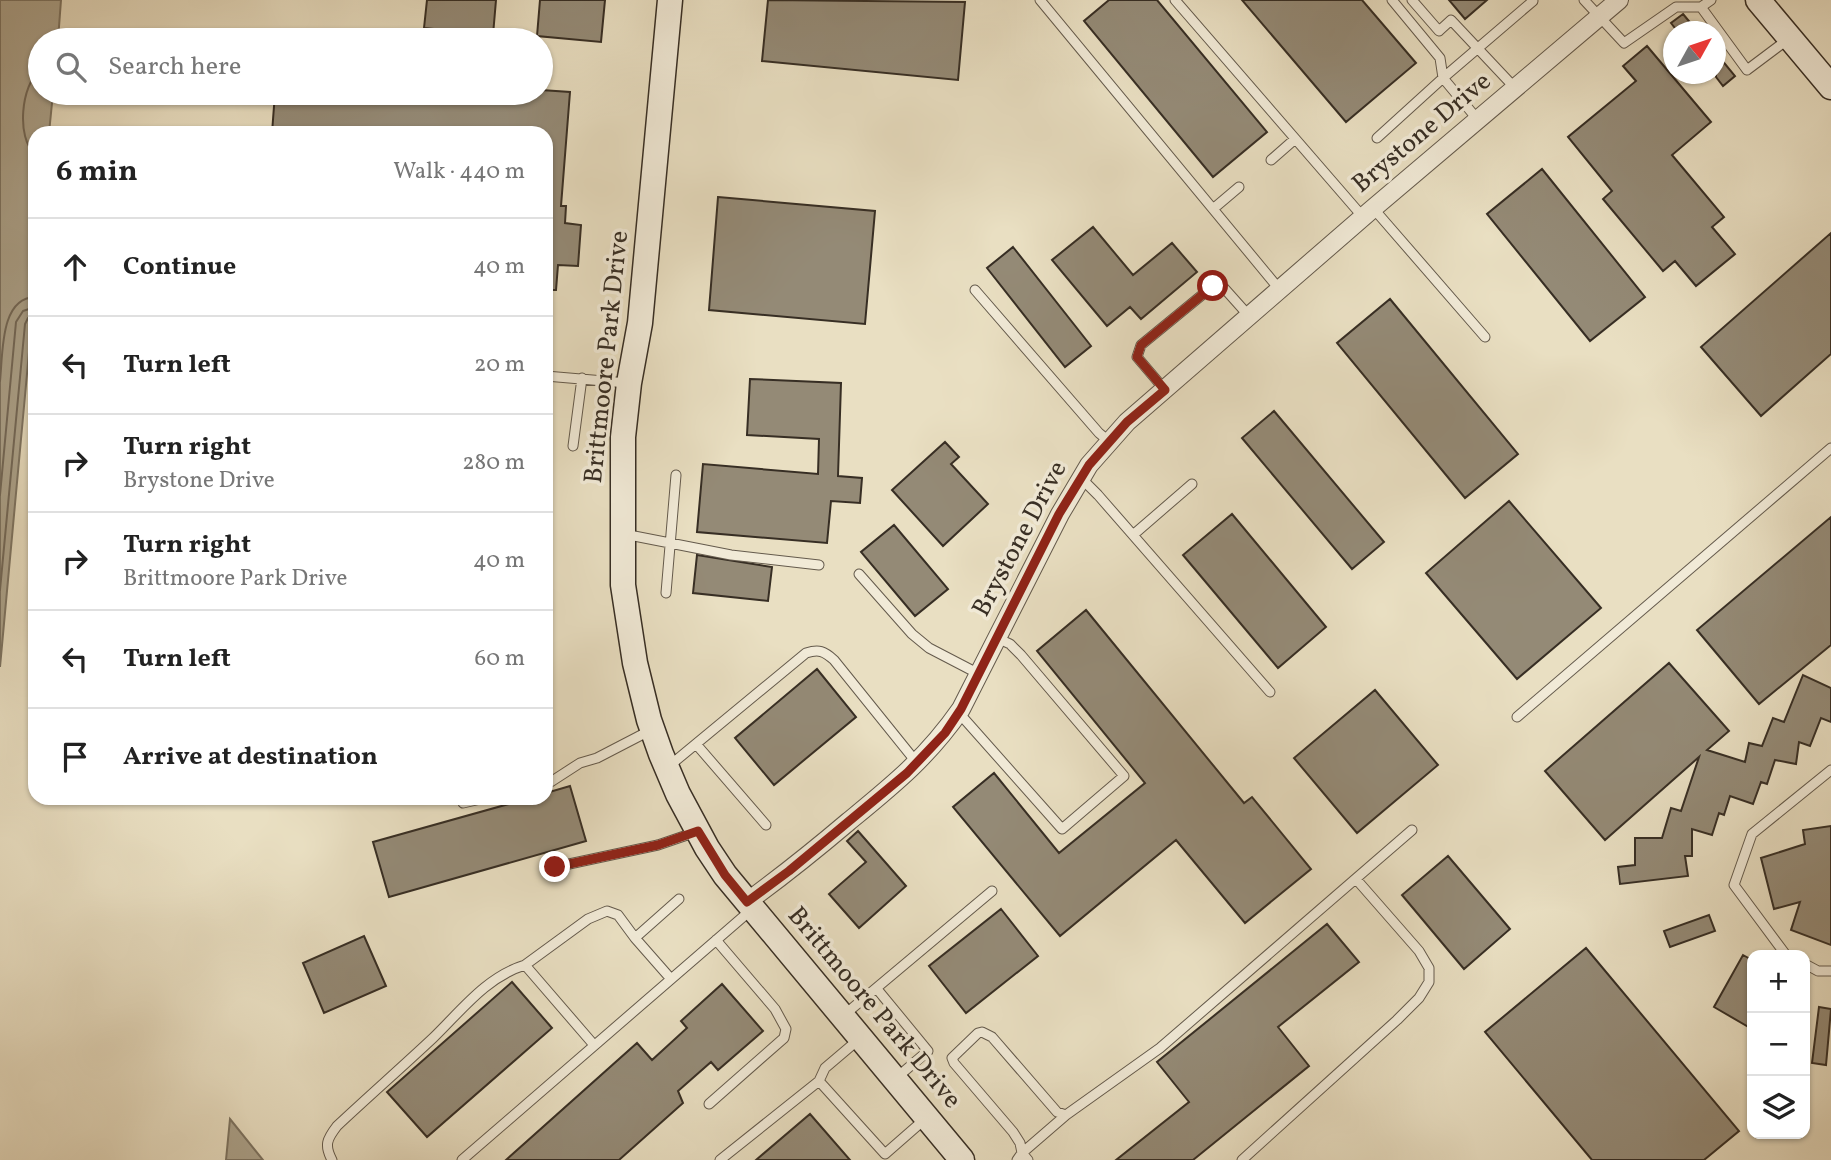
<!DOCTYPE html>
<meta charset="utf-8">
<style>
:root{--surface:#fff;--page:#f6f6f6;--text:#222;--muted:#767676;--line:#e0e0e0}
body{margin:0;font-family:Vollkorn,serif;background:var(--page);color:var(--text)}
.controls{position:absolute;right:21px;bottom:21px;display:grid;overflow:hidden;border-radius:14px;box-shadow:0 2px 5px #0004}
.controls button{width:63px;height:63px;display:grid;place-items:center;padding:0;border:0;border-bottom:2px solid var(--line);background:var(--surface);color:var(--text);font:35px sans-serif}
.compass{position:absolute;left:1663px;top:21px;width:63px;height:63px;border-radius:50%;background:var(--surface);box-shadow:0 2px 5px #0004;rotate:50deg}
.stop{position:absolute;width:21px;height:21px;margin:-16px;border:5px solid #8f2418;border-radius:50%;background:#fff}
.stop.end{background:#8f2418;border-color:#fff;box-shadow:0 2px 7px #0008}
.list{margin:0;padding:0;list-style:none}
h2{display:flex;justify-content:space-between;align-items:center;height:91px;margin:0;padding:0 28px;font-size:30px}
h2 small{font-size:23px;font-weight:400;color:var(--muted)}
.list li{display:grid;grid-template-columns:46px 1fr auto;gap:21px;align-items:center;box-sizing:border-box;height:98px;padding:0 28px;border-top:2px solid var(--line)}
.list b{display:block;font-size:26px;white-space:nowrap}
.list p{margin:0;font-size:23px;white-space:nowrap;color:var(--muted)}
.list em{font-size:23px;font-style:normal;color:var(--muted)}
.icon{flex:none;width:38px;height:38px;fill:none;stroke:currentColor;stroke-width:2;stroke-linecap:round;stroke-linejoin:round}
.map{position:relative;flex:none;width:1831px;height:1160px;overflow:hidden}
.search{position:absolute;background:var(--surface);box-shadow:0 2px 5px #0004;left:28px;top:28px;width:525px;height:77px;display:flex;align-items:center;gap:18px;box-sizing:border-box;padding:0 24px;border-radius:38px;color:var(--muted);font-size:26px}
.panel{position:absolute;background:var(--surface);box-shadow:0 2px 5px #0004;left:28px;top:126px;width:525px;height:679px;border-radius:21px}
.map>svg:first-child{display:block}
.water{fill:#aca38c;stroke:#7d7462;stroke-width:2}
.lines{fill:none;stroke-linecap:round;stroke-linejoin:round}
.shore{stroke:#726858;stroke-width:2}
.building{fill:#948a76;stroke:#372e24;stroke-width:2}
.lane-casing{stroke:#645a4c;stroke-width:11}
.street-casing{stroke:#645a4c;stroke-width:20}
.secondary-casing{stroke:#372e24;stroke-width:27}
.lane{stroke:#f1ead7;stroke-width:9}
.street{stroke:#f1ead7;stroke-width:18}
.secondary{stroke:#f1ead7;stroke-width:24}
.route{stroke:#8f2418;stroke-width:9}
.labels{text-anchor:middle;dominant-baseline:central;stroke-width:7;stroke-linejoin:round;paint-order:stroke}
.street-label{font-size:26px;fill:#372e24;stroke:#f1ead7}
</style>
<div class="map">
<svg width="1831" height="1160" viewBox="0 0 1831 1160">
<rect width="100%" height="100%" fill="#e9dfc2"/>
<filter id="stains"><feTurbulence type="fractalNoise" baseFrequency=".00286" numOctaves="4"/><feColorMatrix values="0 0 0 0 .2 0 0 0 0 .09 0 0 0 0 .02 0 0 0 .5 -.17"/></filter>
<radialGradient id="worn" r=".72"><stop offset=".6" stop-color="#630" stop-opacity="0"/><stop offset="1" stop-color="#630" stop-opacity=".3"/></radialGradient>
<!-- water -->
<path class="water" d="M0,0H61L58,40H40V93H53L49,133H35V287L0,667Z
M230,1119L263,1160H226Z"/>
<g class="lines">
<!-- shore -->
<path class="shore" d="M35,154C16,138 21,85 40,70
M0,381C3,353 0,298 35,297
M0,495L16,322L23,311L35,307
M0,590L25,324L28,318L35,316"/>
</g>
<!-- building -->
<path class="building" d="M427,0H496L493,35L424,28Z
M540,0H605L601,42L537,36Z
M768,0L965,2L958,80L762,61Z
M1109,0H1157L1267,132L1213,177L1084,21Z
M1242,0H1362L1416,63L1346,122Z
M1449,0H1487L1465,19Z
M1683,14L1698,32H1678L1671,23Z
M1647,46L1711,122L1672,155L1724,217L1712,227L1735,254L1696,286L1675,261L1663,271L1603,199L1612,191L1568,137L1636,81L1623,66Z
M1716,53L1735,76L1723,86L1716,77Z
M541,90L570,92L561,206H566L565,223L581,225L578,266L558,265L556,290H546V133H272L275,93H541Z
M1542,169L1645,297L1590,341L1487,214Z
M718,197L875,211L865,324L709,310Z
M1093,227L1133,275L1172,243L1197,272L1141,319L1130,307L1107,326L1052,260Z
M1831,233V354L1761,416L1701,347Z
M1013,247L1091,346L1065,367L987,268Z
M1390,299L1518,454L1465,498L1337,343Z
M750,379L841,383L838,476L862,478L860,503L831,501L827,543L697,532L703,464L818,474L819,439L747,435Z
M1274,411L1384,542L1352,569L1242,438Z
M945,442L959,457L951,464L988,504L943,546L892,490Z
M1509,501L1601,608L1517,679L1426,573Z
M1232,514L1326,627L1278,668L1183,555Z
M1831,517V645L1759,704L1697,630Z
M894,525L948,589L915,616L861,552Z
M697,555L772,567L768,601L693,593Z
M1086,610L1244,803L1252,797L1311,869L1245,923L1176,840L1060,936L953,807L994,773L1059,853L1145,783L1037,651Z
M1669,663L1729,731L1707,750L1745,762L1749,743L1762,746L1773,718L1784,722L1803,675L1831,688V722L1821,718L1810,746L1799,742L1796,764L1775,760L1767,784L1761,782L1753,804L1730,796L1724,815L1719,813L1712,835L1692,829V856H1685L1688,876L1620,884L1618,867L1635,865V838H1662L1671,808L1681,811L1699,757L1605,840L1545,771Z
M817,669L856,717L774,785L735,738Z
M1375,690L1438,765L1357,833L1294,758Z
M570,786L586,841L389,897L373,842L530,798H546V793Z
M1831,826V945L1791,930L1800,902L1774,909L1761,858L1805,844L1803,830Z
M858,831L906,886L859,928L829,894L866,862L847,841Z
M1448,856L1510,929L1464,969L1402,895Z
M1001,909L1038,956L966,1013L929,966Z
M1709,915L1715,931L1670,947L1664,931Z
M1327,924L1359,962L1278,1027L1309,1066L1193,1160H1116L1189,1102L1157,1062Z
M364,936L386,986L324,1013L303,963Z
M1586,948L1739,1131L1704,1160H1592L1485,1032Z
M1743,955L1752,960V1029L1714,1007Z
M512,982L552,1028L427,1137L387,1092Z
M722,984L763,1031L718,1070L711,1062L678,1091L683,1103L619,1160H506L637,1043L652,1060L687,1028L681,1021Z
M1819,1007L1831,1009L1826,1065L1812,1063Z
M810,1114L850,1160H756Z"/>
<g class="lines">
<defs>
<path id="lane" d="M1040,0L1280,290
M1175,0L1363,217
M1392,0L1440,58L1443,78L1478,120
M1412,0L1439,31L1451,20L1515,88
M1584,0L1624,43L1676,7H1701L1747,70L1787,40
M1701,7L1711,0
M1377,138L1443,78L1533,1
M1271,160L1295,139
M1373,208L1485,337
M1213,209L1239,187
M975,290L1099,433L1110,442
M546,376L627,383
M1165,390L1137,357L1141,345L1213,286L1224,288L1249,316
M573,446L582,378
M1081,478L1098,495L1270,692
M624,534L731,555L819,565
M1133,535L1192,484
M859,574L912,634L929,648L979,674
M666,593L676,475
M959,713L1062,829L1124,776L1021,655L1010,644L997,638
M1517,717L1831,448
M696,744L766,825
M668,767L806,653C819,649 824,651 834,660L917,763
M546,785L580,763L597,758L651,730
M463,803L485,798
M555,867L658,845L696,832
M1786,955L1734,885L1752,834L1831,770
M1805,964L1818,971H1831
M525,965L588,919L607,911L618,915L635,938
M671,979L635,938L679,899
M877,989L928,1051L895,1079
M843,1016L992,891
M858,1040L825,1068L819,1081L885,1154L925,1119
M709,1104L784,1038L786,1029L775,1009L716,940
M332,1160C324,1145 327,1139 337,1126C369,1096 401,1068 433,1038C461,1011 486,977 525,965L594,1045
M462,1160L751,910
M720,1160L819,1081
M1017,1160L1022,1153L1020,1143L1013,1132L954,1063L952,1058L978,1033L982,1032L992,1037L1057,1112L1066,1115L1160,1048L1412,830
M1028,1160L1022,1153L1066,1115
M1242,1160L1397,1020L1419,998L1429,982V968L1419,951L1356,879"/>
<path id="street" d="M747,902C781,877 815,850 848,822C893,785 927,758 961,709L1060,514L1089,465L1127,422L1370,211L1619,0"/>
<path id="secondary" d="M670,0L640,323L629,383L623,437V585L635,663L649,720L661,754L678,794L707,848L725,875L962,1160
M1758,0L1831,87"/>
</defs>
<!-- lane casing -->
<use href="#lane" class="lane-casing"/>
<!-- street casing -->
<use href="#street" class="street-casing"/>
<!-- secondary casing -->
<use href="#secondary" class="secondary-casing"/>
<!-- lane -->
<use href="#lane" class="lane"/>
<!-- street -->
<use href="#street" class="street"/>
<!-- secondary -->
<use href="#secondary" class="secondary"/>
</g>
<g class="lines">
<!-- route -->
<path class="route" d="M555,867L658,845L698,831L725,875L747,902L789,871L907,773L945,733L961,709L1059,514L1089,465L1127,422L1165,390L1137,357L1141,345L1213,286"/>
</g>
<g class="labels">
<!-- street labels -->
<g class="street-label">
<text transform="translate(1422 133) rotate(-40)">Brystone Drive</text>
<text transform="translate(607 357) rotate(-84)">Brittmoore Park Drive</text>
<text transform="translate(1020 539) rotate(-62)">Brystone Drive</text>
<text transform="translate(874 1008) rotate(50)">Brittmoore Park Drive</text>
</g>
</g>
<rect width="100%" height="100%" filter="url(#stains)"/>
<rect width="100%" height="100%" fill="url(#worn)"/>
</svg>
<div class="controls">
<button>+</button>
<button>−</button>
<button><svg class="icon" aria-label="layers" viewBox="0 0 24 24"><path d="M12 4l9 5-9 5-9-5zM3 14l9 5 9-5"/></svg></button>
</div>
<svg class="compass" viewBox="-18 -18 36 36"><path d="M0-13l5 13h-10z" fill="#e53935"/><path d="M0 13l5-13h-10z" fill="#767676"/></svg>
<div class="stop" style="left:1213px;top:286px"></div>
<div class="stop end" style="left:555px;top:867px"></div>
<div class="search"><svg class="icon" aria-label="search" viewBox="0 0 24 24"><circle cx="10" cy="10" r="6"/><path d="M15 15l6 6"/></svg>Search here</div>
<section class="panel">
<h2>6 min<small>Walk · 440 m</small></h2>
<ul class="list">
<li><svg class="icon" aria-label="ahead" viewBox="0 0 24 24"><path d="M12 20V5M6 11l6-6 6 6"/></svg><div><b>Continue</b></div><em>40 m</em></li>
<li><svg class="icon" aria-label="left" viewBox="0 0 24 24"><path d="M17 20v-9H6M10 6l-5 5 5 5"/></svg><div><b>Turn left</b></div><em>20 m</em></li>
<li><svg class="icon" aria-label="right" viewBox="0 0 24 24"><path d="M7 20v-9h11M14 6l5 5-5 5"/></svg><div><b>Turn right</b><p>Brystone Drive</p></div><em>280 m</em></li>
<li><svg class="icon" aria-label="right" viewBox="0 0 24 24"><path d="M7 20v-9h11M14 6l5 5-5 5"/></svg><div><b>Turn right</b><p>Brittmoore Park Drive</p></div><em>40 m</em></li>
<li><svg class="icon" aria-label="left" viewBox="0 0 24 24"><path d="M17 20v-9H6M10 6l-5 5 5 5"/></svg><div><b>Turn left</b></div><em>60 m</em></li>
<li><svg class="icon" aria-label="arrive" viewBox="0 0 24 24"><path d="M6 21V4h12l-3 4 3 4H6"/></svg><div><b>Arrive at destination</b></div></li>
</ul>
</section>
</div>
